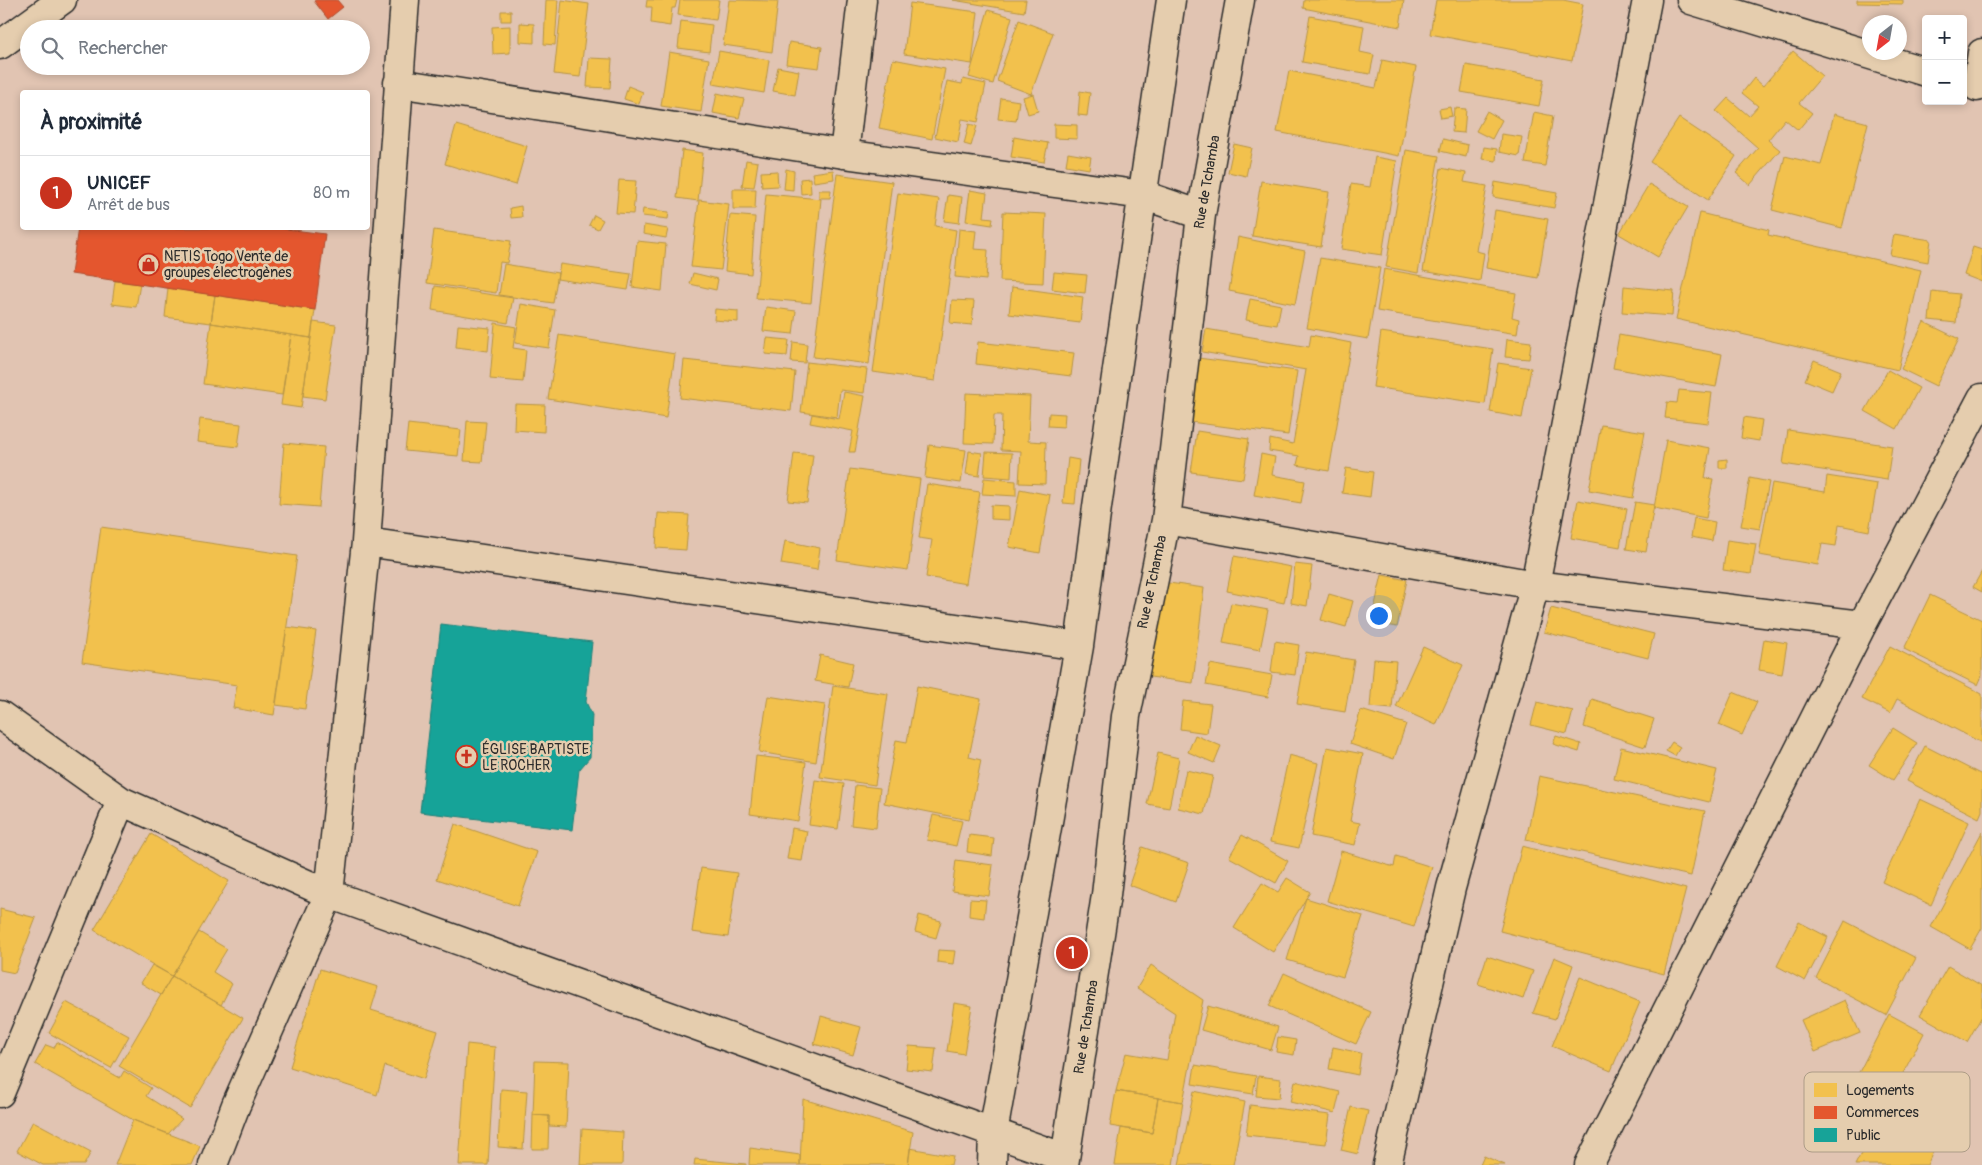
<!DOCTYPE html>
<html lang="fr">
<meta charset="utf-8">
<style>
:root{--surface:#fff;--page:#f6f6f7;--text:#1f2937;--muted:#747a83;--line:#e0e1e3;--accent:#c8321e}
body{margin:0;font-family:Pangolin,sans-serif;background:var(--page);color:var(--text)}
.controls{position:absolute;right:15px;top:15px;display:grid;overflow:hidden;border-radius:5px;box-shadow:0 2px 8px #0003}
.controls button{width:45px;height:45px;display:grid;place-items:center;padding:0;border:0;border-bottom:1px solid var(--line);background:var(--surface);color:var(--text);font:25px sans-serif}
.compass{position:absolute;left:1862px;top:15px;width:45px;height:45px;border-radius:50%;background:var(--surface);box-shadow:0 2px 8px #0003;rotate:211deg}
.you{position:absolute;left:1378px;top:615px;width:18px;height:18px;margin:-12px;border:4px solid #fff;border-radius:50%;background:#1a73e8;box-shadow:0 0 0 8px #1a73e833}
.badge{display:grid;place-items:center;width:32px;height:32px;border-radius:50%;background:var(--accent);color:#fff;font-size:16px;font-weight:700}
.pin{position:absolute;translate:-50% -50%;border:2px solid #fff;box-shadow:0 1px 5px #0006}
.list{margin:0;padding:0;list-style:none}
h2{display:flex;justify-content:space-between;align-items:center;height:65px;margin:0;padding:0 20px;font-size:21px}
h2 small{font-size:16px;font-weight:400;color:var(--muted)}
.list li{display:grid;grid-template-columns:32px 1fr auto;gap:15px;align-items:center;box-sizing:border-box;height:75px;padding:0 20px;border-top:1px solid var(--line)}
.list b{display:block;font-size:19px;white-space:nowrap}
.list p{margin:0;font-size:16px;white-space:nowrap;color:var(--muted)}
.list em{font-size:16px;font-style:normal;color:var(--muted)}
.icon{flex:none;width:28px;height:28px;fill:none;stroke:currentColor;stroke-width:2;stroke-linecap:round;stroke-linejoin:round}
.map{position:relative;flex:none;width:1982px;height:1165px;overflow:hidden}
.search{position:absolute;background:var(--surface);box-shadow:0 2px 8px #0003;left:20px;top:20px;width:350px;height:55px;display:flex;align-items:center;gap:12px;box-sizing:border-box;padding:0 18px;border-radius:28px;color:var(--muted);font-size:19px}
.panel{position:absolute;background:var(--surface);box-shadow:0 2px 8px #0003;left:20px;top:90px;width:350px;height:140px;border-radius:5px}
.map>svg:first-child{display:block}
.homes{fill:#f2c14e;stroke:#b69444}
.shops{fill:#e4572e;stroke:#ac4a2d}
.public{fill:#17a398;stroke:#1d7f77}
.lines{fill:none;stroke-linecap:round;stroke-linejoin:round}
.minor-casing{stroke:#2b2b2b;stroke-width:31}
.minor{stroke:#e5cdae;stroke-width:28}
.labels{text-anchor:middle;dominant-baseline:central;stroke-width:5;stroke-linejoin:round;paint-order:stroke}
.street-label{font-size:14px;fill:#2b2b2b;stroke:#e5cdae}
.poi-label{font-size:14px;fill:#2b2b2b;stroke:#e5cdae;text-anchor:start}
.key{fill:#e5cdae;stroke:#ad9c87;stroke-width:1}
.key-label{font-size:14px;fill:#2b2b2b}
</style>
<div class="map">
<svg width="1982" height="1165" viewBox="0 0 1982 1165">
<rect width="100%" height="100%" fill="#e1c4b2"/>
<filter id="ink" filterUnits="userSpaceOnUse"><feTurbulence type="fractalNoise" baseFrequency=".02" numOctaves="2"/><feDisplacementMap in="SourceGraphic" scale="10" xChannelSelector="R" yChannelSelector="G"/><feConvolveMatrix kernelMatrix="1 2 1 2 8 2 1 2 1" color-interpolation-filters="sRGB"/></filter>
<g filter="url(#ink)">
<!-- homes -->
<path class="homes" d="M546,0H558L555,45L544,44Z
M562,0L589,4L580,77L554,74Z
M647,0H677L675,8H672L670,26L651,23L652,7H646Z
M680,0H719L716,20L678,15Z
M729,0L778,1L772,52L723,45Z
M953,0H1026L1024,12Z
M1304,0H1404L1400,27L1303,8Z
M1436,0H1563L1583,4L1572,61L1430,34Z
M1857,0H1903V4L1857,3Z
M910,3L978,12L972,64L904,54Z
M988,10L1012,17L993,84L969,77Z
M501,11H511V21H501Z
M1310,16L1364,26L1360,52L1374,55L1370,74L1302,62Z
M1019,20L1053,33L1031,94L997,81Z
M681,21L712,25L709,52L678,48Z
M520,23L534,24V43L520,42Z
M510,26V53L493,54L492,27Z
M789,42L822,47L819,68L786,64Z
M719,51L769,60L764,93L713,84Z
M1793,51L1822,76L1799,103L1812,113L1798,130L1785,119L1768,140L1780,150L1750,185L1736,173L1758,148L1716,111L1728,98L1749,116L1758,106L1742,93L1754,78L1763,86Z
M669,52L709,59L701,112L661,106Z
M589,58L612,59L610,88L587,87Z
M893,59L945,69L932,139L879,128Z
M1382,60L1416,67L1399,156L1277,132L1289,71L1376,88Z
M1466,65L1544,79L1539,106L1461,92Z
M778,67L799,71L795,95L773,91Z
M963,79L986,84L978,122L962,119L958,142L935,137L947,81L962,84Z
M628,86L643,92L639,104L624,99Z
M1080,91L1090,93L1087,116L1078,115Z
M717,93L744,99L739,118L713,113Z
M1033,94L1038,111L1028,114L1023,97Z
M1001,98L1019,101L1016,121L998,119Z
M1450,107L1452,116L1441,118L1439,109Z
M1454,108L1466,109L1464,133L1452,132Z
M1487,111L1502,120L1492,139L1476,131Z
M1534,112L1553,116L1545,166L1525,163Z
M1834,114L1868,123L1842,228L1772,210L1785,156L1821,165Z
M1679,118L1736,156L1708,200L1650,162Z
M969,124L977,126L971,146L964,144Z
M1054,124L1077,125V139L1054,138Z
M456,125L527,146L516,185L445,164Z
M1501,134L1522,137L1519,156L1499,152Z
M1014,137L1048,143L1044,162L1011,157Z
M1443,139L1468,145L1466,157L1440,151Z
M1234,144L1252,148L1246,176L1228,172Z
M1484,147L1497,149L1496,161L1482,159Z
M682,150L703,153L698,201L677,198Z
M1406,150L1439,156L1418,273L1386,267Z
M1068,153L1091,157L1089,169L1066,165Z
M1375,157L1397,161L1382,255L1341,249L1351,184L1370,187Z
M746,160L758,162L754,187L742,186Z
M1441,168L1466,173L1464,182L1487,186L1476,251L1484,253L1480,281L1423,271Z
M786,169L794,171L793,190L784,189Z
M833,170L834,179L814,182L812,173Z
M777,171L778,186L762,187L761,172Z
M837,174L892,182L869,364L813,357Z
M810,178L811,193L801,194L800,179Z
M619,180L636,181L633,214L616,213Z
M1261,181L1329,192L1321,247L1252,236Z
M1495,182L1557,193L1554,208L1493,197Z
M1649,184L1688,207L1658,257L1619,234Z
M733,189H756L755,209H733Z
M819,190H831L830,198H819Z
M970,190L987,193L984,217L993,218L992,225L966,221Z
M898,193L939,199L935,226L956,230L935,381L873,372Z
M766,194L821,199L811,303L756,298Z
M948,195L962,197L959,223L944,221Z
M699,200L729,204L721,270L691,267Z
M521,206L522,217L511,218L510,208Z
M643,209L669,212L668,219L642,216Z
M1495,210L1548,219L1538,278L1486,268Z
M1003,212L1046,214L1043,283L1000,281Z
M1700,213L1769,230L1768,235L1921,270L1898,370L1676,319Z
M594,215L603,220L598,229L589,225Z
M730,215L755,217L751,274L725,271Z
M644,225L668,229L666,238L643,234Z
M959,229L976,231L974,249L988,250L986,280L955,277Z
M434,230L511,241L507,263L500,262L496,293L427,283Z
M1894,234L1931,240L1928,262L1890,255Z
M1238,237L1305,251L1295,304L1229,291Z
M637,241L666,244L662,291L632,287Z
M1973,247L1982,250V282L1964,275Z
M1320,258L1380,268L1368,339L1307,328Z
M504,264L558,273L553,303L499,295Z
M560,264L631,274L628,290L557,279Z
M1384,269L1516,293L1512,317L1519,319L1517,334L1377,311Z
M1054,272L1087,275L1085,293L1052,289Z
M693,273L718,279L716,290L690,284Z
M115,281L140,284L136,307L112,304Z
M435,286L513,298L508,323L432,310Z
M1624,286L1674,291L1672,316L1622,312Z
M1012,287L1083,297L1080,323L1009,314Z
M168,288L215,295L211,323L165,317Z
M1932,291L1959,294L1956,323L1929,320Z
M215,295L315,310L311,338L211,323Z
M1250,299L1281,305L1277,325L1246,320Z
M952,300L974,301L972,325L950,323Z
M521,304L555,310L549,348L515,343Z
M766,307L796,311L793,334L763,331Z
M715,309L738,311V322L714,320Z
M313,322L336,325L325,399L303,396Z
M1924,322L1959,339L1936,386L1901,369Z
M211,323L291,335L282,395L203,384Z
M495,323L516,327L513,348L526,350L523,382L490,379Z
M458,325L490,328L488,351L456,347Z
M1206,329L1309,347L1311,335L1351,343L1329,471L1297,465L1299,456L1269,451L1270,439L1293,444L1306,370L1202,352Z
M1381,332L1493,349L1485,404L1373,387Z
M291,335L311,338L301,408L281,405Z
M559,335L675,354L666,418L548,399Z
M1619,335L1722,354L1716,387L1613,368Z
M767,338L789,340L787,356L765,354Z
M1507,339L1531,342L1529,359L1505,357Z
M793,342L807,344L805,363L791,362Z
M978,342L1074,353L1071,376L976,364Z
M1198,358L1297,371L1288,435L1190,422Z
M684,360L795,372L791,411L680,398Z
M1814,360L1841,371L1832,391L1805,380Z
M807,362L867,369L864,393L840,390L837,417L801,412Z
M1498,363L1531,368L1522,418L1490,412Z
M1888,370L1919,388L1897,429L1865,411Z
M1679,390L1712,393L1708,423L1665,418L1667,402L1677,403Z
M844,392L865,396L855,452H849L853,431L810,423L812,414L839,419Z
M966,393L1030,396L1028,441L1046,442L1045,484L1019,483L1021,451L1001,450L1002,415H994L993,444L964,443Z
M515,404L545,405L544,432L514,430Z
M1049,413L1065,414L1064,427L1048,426Z
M1744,417L1762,420L1759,441L1741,438Z
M200,419L241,424L238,447L197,442Z
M467,421L486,422L482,462L464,461Z
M408,424L461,430L458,456L405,451Z
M1601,425L1645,432L1633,498L1589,490Z
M1788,430L1892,446L1887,480L1783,464Z
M1197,431L1249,439L1243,479L1191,472Z
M1666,440L1710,448L1705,478L1713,479L1706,518L1654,508Z
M284,443L324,447L319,507L279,504Z
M929,445L966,450L961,483L925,478Z
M969,451L982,453L979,476L966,474Z
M986,452L1012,453L1011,478L984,476Z
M794,453L813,455L807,503L788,501Z
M1261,454L1275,457L1272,475L1305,481L1301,503L1254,495Z
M1068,458L1079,460L1075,504L1063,503Z
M1727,459V468H1719V460Z
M1346,468L1373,472L1370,497L1342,493Z
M850,469L920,479L908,570L837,560Z
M1827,476L1877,484L1869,531L1839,525L1836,546L1822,544L1818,565L1759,555L1772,483L1825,492Z
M984,478L1016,481V496L982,494Z
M1750,478L1769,482L1760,529L1741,526Z
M927,484L980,492L966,584L926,577L932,540L919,538Z
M1020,489L1050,495L1040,553L1009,547Z
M1578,500L1627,509L1620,547L1571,538Z
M1635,502L1654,505L1646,552L1626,549Z
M991,505L1009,506V520L991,519Z
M658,513L689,515L686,550L656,548Z
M1694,518L1715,522L1712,541L1691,537Z
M101,527L297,556L274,715L233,708L237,685L82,662Z
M1727,540L1756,544L1751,574L1723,570Z
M785,541L820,548L817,570L781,564Z
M1234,556L1291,567L1284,603L1227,591Z
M1295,564L1312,566L1307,606L1291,603Z
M1982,571V592L1973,587Z
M1382,575L1407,580L1397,627L1371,622Z
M1155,581L1204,588L1193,683L1143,676Z
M1329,594L1353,601L1346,627L1321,620Z
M1930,595L1982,620V676L1978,685L1904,649Z
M1231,603L1268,610L1260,650L1223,643Z
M1551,608L1654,634L1648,658L1544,632Z
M287,627L316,631L305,709L276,705Z
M1764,639L1787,643L1782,674L1759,670Z
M1275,641L1299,645L1295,675L1271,672Z
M1890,646L1982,694V743L1897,699L1890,713L1862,699Z
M1423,647L1463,665L1436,725L1396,707Z
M1306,652L1354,660L1345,712L1297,704Z
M820,655L853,663L848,687L815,681Z
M1374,659L1396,661L1392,709L1370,707Z
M1210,664L1272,675L1268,697L1206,685Z
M833,686L888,694L875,785L820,777Z
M917,686L981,699L969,757L981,760L969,820L884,803L896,740L907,742Z
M1733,692L1757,702L1742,735L1719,725Z
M768,696L825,705L816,762L759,752Z
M1592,699L1654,719L1645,747L1584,727Z
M1183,701L1211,704L1207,733L1180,729Z
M1537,702L1573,711L1567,734L1531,725Z
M1361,710L1406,724L1394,759L1350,744Z
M1893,728L1917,743L1893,780L1869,765Z
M1195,735L1221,746L1214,763L1188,752Z
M1556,736L1581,744L1579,752L1553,744Z
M1672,742L1680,747L1675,756L1666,751Z
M1925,746L1982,775V811L1979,818L1907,781Z
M1327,747L1363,754L1350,821L1360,823L1355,845L1311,836Z
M1621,747L1717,770L1709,802L1614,779Z
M1158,753L1179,758L1169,808L1147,804Z
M1289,755L1318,763L1299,848L1270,842Z
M756,756L806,762L798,821L750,814Z
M1186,770L1213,776L1204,814L1178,808Z
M1539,776L1705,811L1691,876L1526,840Z
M815,780L844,784L838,829L809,825Z
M855,785L880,788L876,828L851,825Z
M1920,799L1969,822L1931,905L1882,882Z
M933,815L962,821L956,846L927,840Z
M455,824L537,852L518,906L437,879Z
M792,828L807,831L802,861L787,859Z
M1982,832V928L1970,949L1931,927Z
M151,834L229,881L172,976L94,930Z
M969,835L994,838L992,856L967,852Z
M1242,835L1288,861L1276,883L1229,857Z
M1522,846L1686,889L1664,974L1500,931Z
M1142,847L1189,863L1176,902L1129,885Z
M1341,851L1394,867L1396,856L1432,867L1414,927L1327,901Z
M956,860L993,865L989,896L952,891Z
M701,868L737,873L728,937L692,932Z
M1287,878L1310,892L1273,952L1234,928L1262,883L1278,892Z
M1306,898L1363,916L1343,977L1287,960Z
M970,899L986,900L984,918L969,916Z
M0,909L36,918L15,973L0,970Z
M919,915L941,921L936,938L915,932Z
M1845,921L1916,958L1886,1015L1816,978Z
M1799,922L1828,937L1805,981L1777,966Z
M199,932L227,949L213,972L232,984L221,1005L172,976Z
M938,950L955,951L953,964L937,962Z
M1487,956L1533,971L1523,999L1478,984Z
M1554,957L1573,965L1555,1019L1533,1013Z
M152,965L172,976L161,995L141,983Z
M1151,965L1203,1000L1183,1102L1116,1091L1126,1053L1167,1060L1175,1013L1137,988Z
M1948,966L1982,986V1016L1967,1042L1920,1015Z
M320,969L378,987L371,1010L438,1031L424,1079L385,1066L377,1095L290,1067Z
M1284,973L1371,1012L1356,1044L1269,1006Z
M172,976L243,1018L190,1108L119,1066Z
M1580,977L1640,1002L1611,1071L1552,1046Z
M1845,1000L1860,1033L1815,1052L1801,1020Z
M66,1002L129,1036L111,1068L49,1033Z
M954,1003L972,1006L964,1054L947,1051Z
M1208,1006L1278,1027L1271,1050L1201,1030Z
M1889,1014L1924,1033L1871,1135L1836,1117Z
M821,1016L861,1027L853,1055L814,1044Z
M1278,1037L1296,1040L1294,1055L1276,1052Z
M57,1042L120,1078L124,1071L151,1088L146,1096L182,1119L168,1134L133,1120L35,1064L46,1045L54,1048Z
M467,1044L495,1047L488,1165H459Z
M909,1046L936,1048L933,1072L906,1069Z
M1333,1047L1361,1053L1358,1075L1329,1069Z
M535,1061L569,1062L566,1127L549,1126V1116L533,1115Z
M1195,1065L1256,1076L1253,1094L1192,1084Z
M1258,1076L1281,1079L1279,1098L1256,1096Z
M1295,1081L1340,1092L1335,1113L1290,1102Z
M501,1089L527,1091L523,1149L498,1147Z
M1116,1091L1158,1098L1152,1133L1110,1126Z
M1194,1091L1245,1102L1233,1165H1179Z
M1158,1098L1183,1102L1173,1165H1115L1121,1128L1152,1133Z
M803,1099L913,1132L908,1165H800Z
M1250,1105L1330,1115L1326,1144L1246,1135Z
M1351,1107L1368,1111L1358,1154L1341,1150Z
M533,1115L549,1116L548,1149H532Z
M133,1120L200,1146L192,1165H115Z
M33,1121L91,1152L84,1165H43L17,1151Z
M1877,1124L1933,1152L1927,1165H1855Z
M582,1129L623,1132L622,1165H580Z
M750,1148L800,1155V1165H749Z
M910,1148L953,1156L951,1165H908Z
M1484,1156L1505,1165H1480Z
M695,1159L746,1164V1165H694Z"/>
<!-- shops -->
<path class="shops" d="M316,0H337L343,7L328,19L314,1Z
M78,228H278L325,234L315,310L71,274Z"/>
<!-- public -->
<path class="public" d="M441,624L592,642L586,702L592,715L590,757L579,770L572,830L420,812Z"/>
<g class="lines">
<defs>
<path id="minor" d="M1691,0L1926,72
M0,45L62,0
M398,83L844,154L1143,195L1201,215
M1977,87L1982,53
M844,154L862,0
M1166,520L1535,585L1862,625
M366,542L1079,646
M0,715L121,801L329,894L1065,1158
M0,1093L121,801
M213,1165L236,1105L329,894L366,542L405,0
M992,1165L993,1133L1079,646L1097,507L1171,0
M1064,1165L1106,895L1126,716L1166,520L1201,215L1240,0
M1387,1165L1451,888L1535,585L1647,0
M1589,1165L1862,625L1982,398"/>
</defs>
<!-- minor casing -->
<use href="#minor" class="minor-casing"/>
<!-- minor -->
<use href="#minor" class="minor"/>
</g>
</g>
<!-- icons -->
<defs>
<symbol id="shop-ring" viewBox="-11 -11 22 22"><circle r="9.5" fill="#e5cdae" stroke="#c8321e" stroke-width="1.5"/><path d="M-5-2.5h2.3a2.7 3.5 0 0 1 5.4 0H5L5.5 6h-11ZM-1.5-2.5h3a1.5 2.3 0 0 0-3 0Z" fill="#c8321e"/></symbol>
<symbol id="church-ring" viewBox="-11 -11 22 22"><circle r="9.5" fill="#e5cdae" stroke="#c8321e" stroke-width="1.5"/><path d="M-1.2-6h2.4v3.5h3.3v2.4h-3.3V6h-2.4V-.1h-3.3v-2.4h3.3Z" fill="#c8321e"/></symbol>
</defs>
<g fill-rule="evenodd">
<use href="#shop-ring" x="136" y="252" width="25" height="25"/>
<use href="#church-ring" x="454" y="744" width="25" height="25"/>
</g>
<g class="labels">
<!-- street labels -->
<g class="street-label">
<text transform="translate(1207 182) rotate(-80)">Rue de Tchamba</text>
<text transform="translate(1152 582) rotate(-78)">Rue de Tchamba</text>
<text transform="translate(1086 1027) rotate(-81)">Rue de Tchamba</text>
</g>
<!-- poi labels -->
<g class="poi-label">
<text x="164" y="256">NETIS Togo Vente de<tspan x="164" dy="16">groupes électrogènes</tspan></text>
<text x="482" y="749">ÉGLISE BAPTISTE<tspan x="482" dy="16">LE ROCHER</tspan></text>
</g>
</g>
<!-- legend -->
<rect x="1804" y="1072" width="166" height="80" rx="8" class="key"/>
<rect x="1814" y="1083" width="23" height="14" fill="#f2c14e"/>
<rect x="1814" y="1106" width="23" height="13" fill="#e4572e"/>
<rect x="1814" y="1128" width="23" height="14" fill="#17a398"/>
<g class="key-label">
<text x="1846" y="1095">Logements</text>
<text x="1846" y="1117">Commerces</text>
<text x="1846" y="1140">Public</text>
</g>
</svg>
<div class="controls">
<button>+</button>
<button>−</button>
</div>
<svg class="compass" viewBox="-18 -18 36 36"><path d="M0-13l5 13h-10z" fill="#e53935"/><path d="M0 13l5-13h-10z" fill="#747a83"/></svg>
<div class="you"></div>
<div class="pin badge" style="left:1072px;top:953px">1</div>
<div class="search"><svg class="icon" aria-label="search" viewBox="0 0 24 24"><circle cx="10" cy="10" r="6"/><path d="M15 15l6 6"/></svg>Rechercher</div>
<section class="panel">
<h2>À proximité<small></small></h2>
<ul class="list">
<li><span class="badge">1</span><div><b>UNICEF</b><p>Arrêt de bus</p></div><em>80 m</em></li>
</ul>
</section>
</div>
